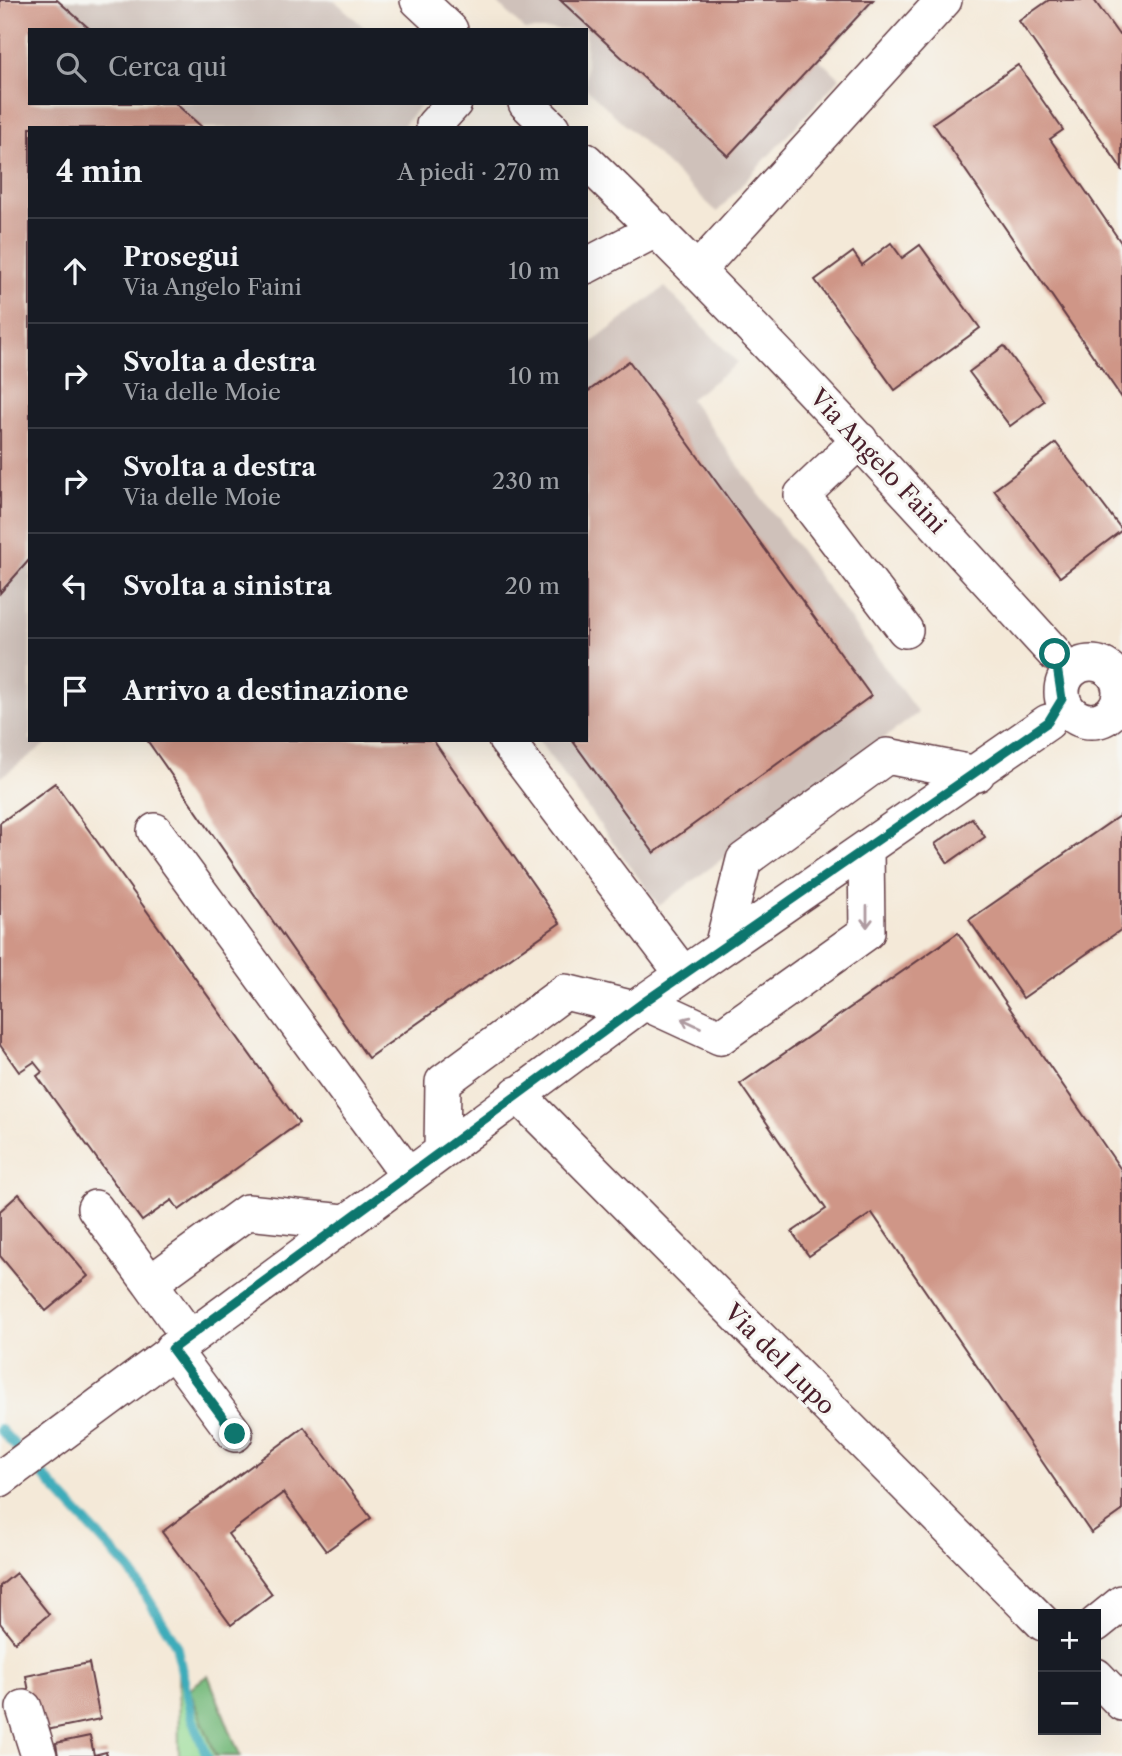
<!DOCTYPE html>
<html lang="it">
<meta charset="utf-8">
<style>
:root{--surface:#171b24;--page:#20242c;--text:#f1f3f6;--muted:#9ea1a6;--line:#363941}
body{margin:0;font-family:"Libre Caslon Text",serif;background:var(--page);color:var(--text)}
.controls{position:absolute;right:21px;bottom:21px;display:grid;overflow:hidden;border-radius:0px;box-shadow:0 7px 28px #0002}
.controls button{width:63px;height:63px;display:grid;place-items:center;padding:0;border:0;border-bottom:2px solid var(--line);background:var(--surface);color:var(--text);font:35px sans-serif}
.stop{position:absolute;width:21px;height:21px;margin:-16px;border:5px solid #0f766e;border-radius:50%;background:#fff}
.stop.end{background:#0f766e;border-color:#fff;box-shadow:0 2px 7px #0008}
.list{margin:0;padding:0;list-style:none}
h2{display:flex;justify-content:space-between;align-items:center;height:91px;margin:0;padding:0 28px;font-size:30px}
h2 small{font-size:23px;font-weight:400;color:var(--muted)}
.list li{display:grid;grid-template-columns:46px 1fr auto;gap:21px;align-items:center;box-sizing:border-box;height:105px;padding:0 28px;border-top:2px solid var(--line)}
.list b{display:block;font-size:26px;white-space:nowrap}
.list p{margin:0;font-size:23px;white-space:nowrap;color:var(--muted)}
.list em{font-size:23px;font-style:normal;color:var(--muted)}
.icon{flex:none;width:38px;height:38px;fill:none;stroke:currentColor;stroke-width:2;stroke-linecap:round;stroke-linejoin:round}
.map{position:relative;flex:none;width:1122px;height:1756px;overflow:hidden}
.search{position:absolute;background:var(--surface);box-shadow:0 7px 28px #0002;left:28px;top:28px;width:560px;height:77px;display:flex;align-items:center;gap:18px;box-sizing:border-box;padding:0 24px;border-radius:0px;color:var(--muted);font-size:26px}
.panel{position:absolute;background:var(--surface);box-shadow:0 7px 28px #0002;left:28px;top:126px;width:560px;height:616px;border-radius:0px}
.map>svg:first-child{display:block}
.industrial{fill:#cfc1ba}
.green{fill:#96db94;stroke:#707d60;stroke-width:2}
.forest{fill:#78bb7e;stroke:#616d54;stroke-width:2}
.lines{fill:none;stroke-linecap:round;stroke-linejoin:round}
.stream{stroke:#3dacba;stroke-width:10}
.building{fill:#cf9687}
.minor-casing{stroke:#643d45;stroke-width:38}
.minor{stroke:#fff;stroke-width:35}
.oneway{stroke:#ae9aa0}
.route{stroke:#0f766e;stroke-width:9}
.labels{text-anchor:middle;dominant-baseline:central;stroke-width:6;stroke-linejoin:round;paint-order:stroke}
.street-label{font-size:24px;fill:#4a1f2b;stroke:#f6f6f2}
</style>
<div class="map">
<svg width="1122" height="1756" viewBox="0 0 1122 1756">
<rect width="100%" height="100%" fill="#f6f6f2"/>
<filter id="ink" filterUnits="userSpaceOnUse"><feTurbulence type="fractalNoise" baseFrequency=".0143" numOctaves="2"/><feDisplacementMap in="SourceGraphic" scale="14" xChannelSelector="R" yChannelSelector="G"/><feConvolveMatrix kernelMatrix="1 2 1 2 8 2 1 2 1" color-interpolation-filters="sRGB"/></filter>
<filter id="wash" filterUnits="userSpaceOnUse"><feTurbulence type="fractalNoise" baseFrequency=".00686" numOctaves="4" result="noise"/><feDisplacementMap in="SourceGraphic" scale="28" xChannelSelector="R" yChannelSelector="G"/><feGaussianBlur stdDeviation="1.57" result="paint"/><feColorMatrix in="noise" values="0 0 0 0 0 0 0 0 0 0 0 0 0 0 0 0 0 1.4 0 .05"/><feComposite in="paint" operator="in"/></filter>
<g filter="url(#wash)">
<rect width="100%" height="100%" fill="#f4e9d8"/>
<!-- industrial -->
<path class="industrial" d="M0,0H334L367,30H30V103H422L401,128H30V740H51L0,778Z
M494,0H877L820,60L840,78L717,212L586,88V30H525Z
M665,287L738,363L690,399L918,713L659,906L538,740H586V347Z"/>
<!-- green -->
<path class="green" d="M178,1662L216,1756H179Z"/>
<!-- forest -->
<path class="forest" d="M208,1675L240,1756H216L189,1689Z"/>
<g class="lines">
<!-- stream -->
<path class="stream" d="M0,1429L130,1570L176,1644L192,1718L207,1756"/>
</g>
<g id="blocks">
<!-- building -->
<path class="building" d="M0,0H57L91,30H30V103H175L203,128H30V559L0,593Z
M560,0H873L728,156Z
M1049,0H1094L1119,35L1122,33V169L1019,21Z
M1018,65L1063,130L1050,139L1122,244V398L933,123Z
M891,243L902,258L920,245L980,328L895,390L815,280L853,252L862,265Z
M1004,346L1044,401L1010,426L969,372Z
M629,361L871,696L654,853L572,740H586V393Z
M1056,443L1122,530L1060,577L994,490Z
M147,740H433L560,923L368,1058Z
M55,783L299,1123L179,1210L172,1200L142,1221L37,1076L42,1072L34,1062L19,1072L0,1045V823Z
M1122,814V929L1023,998L969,920Z
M972,818L985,837L948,863L935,844Z
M958,933L1122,1171V1511L1091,1533L872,1213L809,1256L792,1232L826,1209L740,1084Z
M19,1194L88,1276L46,1311L0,1256V1211Z
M304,1427L371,1518L326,1551L283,1493L228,1534L272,1594L231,1625L162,1532Z
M16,1573L49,1614L15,1642L0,1623V1586Z
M89,1663L100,1719L37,1732L26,1676Z
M90,1736L94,1755L106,1752L107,1756H58L56,1743Z"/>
</g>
</g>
<g filter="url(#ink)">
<use href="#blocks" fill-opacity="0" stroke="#643d45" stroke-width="2"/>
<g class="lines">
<defs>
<path id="minor" d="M418,0L450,30
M526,103L552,128
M437,128L434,125L454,103
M586,161C750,319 902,486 1055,654
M586,266L657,229
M698,270L944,0
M860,440L802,495L905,630
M1062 692a29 29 0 1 1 58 0a29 29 0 1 1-58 0Z
M506,740L683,974
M155,831L408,1175
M722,947L744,860L887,756L977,774
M644,1002L720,1037L867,932L866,849
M517,1094L1043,1623
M442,1150L443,1082L565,992L634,1009
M95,1208L150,1283
M189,1337L150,1283L247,1212L344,1222
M172,1349L235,1434
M0,1479L644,1002L1048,722
M1096,1624L1122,1603
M1096,1676L1122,1703
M24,1708L39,1756"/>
</defs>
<!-- minor casing -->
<use href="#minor" class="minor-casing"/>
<!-- minor -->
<use href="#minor" class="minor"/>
</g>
<!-- one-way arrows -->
<defs><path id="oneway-shaft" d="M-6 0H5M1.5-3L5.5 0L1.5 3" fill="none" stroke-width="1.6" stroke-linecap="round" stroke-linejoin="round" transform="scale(1.75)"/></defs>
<g class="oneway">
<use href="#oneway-shaft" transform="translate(867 917) rotate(90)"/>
<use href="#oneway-shaft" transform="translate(691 1023) rotate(-155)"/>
</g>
</g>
<g class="lines" filter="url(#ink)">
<!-- route -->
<path class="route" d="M235,1434L172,1349L644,1002L1048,722L1062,699L1055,654"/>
</g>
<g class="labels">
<!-- street labels -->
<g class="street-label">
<text transform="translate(878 461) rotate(47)">Via Angelo Faini</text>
<text transform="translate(780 1359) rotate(45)">Via del Lupo</text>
</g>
</g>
</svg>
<div class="controls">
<button>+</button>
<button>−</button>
</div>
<div class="stop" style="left:1055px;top:654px"></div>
<div class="stop end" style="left:235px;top:1434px"></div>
<div class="search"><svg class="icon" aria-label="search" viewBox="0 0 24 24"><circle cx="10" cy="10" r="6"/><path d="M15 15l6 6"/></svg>Cerca qui</div>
<section class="panel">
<h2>4 min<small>A piedi · 270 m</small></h2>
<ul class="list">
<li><svg class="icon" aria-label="ahead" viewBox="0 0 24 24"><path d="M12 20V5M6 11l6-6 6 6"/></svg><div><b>Prosegui</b><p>Via Angelo Faini</p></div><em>10 m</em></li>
<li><svg class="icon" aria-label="right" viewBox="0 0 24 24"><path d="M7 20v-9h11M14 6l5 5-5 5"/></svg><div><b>Svolta a destra</b><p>Via delle Moie</p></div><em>10 m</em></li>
<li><svg class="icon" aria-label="right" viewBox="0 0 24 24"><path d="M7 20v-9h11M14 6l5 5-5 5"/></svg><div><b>Svolta a destra</b><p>Via delle Moie</p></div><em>230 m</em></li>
<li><svg class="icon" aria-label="left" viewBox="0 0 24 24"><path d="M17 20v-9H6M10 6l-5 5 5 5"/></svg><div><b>Svolta a sinistra</b></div><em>20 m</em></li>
<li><svg class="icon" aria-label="arrive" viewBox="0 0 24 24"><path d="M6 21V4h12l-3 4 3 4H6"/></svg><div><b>Arrivo a destinazione</b></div></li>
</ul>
</section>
</div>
